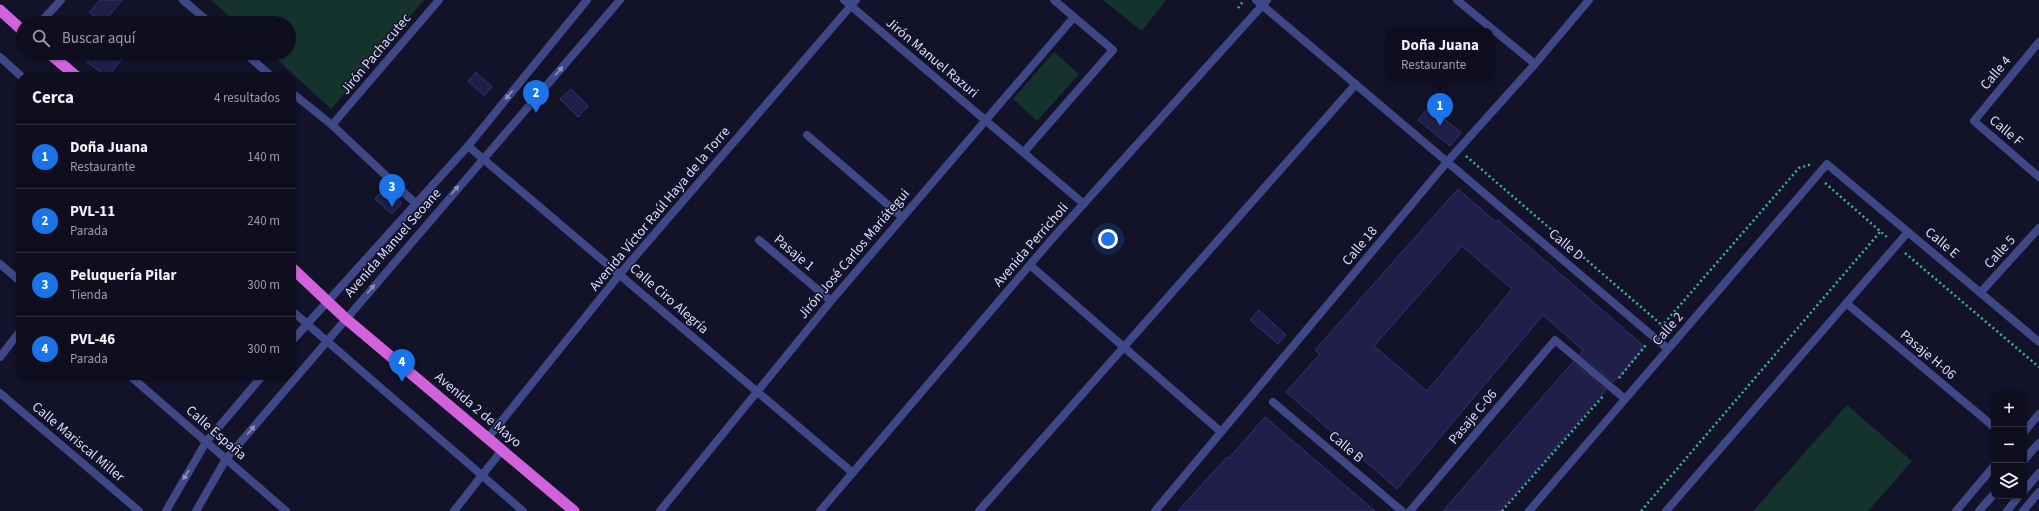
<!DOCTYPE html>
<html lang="es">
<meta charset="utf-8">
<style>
:root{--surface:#0e0e1f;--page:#171728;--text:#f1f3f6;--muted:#9b9ca4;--line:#2e2e3d;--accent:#1a73e8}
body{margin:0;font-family:"Source Sans 3",sans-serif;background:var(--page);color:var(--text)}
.controls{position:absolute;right:12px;bottom:12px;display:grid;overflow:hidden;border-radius:8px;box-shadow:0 1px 3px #0004}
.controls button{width:36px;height:36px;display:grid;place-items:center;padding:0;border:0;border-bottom:1px solid var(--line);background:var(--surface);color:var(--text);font:20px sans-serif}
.you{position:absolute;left:1108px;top:239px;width:14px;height:14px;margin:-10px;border:3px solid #fff;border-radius:50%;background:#1a73e8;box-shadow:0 0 0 6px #1a73e833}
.badge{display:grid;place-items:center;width:26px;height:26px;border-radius:50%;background:var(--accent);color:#fff;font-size:13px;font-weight:700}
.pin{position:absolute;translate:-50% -33px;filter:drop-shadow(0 1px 2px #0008)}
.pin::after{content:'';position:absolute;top:21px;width:14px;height:12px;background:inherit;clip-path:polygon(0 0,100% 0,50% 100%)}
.popup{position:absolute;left:1387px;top:28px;width:106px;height:52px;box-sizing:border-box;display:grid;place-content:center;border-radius:8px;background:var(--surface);filter:drop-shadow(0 1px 3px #0005);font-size:13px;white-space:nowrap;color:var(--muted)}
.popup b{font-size:15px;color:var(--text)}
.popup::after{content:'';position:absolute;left:50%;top:100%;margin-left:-8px;border:8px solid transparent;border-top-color:var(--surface)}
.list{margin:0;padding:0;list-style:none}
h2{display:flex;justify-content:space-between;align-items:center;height:52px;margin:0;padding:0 16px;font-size:17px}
h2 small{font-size:13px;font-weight:400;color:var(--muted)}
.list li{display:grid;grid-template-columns:26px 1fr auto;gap:12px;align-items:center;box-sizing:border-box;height:64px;padding:0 16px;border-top:1px solid var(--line)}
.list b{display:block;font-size:15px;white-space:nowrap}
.list p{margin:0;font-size:13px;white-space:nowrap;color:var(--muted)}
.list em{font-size:13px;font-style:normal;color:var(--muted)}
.icon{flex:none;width:22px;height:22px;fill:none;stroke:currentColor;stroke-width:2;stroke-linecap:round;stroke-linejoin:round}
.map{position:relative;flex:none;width:2039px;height:511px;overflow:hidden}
.search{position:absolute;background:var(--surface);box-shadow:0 1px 3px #0004;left:16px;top:16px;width:280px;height:44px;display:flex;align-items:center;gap:10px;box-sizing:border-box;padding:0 14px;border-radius:22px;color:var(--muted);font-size:15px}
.panel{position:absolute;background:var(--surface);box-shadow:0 1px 3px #0004;left:16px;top:72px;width:280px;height:308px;border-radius:16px}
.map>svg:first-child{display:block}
.green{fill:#15332d}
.building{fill:#201f49;stroke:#343274;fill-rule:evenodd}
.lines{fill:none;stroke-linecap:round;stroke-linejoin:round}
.path{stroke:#36b799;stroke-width:2.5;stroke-dasharray:2 3;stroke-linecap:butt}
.minor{stroke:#3f4886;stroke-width:8}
.tertiary{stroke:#3f4886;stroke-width:8}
.trunk{stroke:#d162dc;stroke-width:11}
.oneway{fill:#8d92c2}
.labels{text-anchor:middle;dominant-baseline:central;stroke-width:3;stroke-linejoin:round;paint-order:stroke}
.street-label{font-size:14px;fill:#dbddfd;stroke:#121229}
</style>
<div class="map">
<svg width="2039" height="511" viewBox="0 0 2039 511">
<rect width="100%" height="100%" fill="#121229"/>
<!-- green -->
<path class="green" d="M211,0H424L331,109L270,53H289V23H237Z
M1103,0H1166L1142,31Z
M1054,52L1079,74L1037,121L1013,99Z
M1847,405L1912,461L1868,511H1753Z"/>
<!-- building -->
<path class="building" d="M100,0H122L103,23L89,12Z
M95,53H127L107,77L87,62Z
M476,72L492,87L484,96L468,81Z
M571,89L588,106L578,117L560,99Z
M1430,106L1461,133L1450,146L1418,120Z
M385,187L402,203L392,214L375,199Z
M1458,189L1496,222L1498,220L1645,347L1617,379L1616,378L1613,382L1580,354L1583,350L1543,315L1397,489L1286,392L1320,354L1315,350ZM1462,246L1512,289L1427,391L1374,346Z
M1259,310L1286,335L1278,344L1250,320Z
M1573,362L1606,390L1500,511H1443Z
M1265,417L1375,511H1178L1227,457L1229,458Z"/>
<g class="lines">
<!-- path -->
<path class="path" d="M1238,8L1244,0
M1466,156L1663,326
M1825,183L1888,238
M1905,253L2039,367
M1661,327L1799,168L1812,164
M1619,378L1646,345
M1502,511L1604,395
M1641,511L1880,232"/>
<!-- minor -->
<path class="minor" d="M183,0L210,23
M844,0L1084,204
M1256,0L1668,349
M1457,0L1535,64
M40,23L61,0
M2039,42L1974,121L2039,177
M245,53L272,77
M0,57L22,77
M291,92L332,125L415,203
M332,125L439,0
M807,135L902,217
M468,146L853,473
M1024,152L1113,50L1054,0
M759,240L831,301
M0,264L21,282
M1030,265L1221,432
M1981,292L2039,228
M1846,303L1994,427
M291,310L523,511
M0,357L21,330
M129,375L286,511
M0,393L139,511
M1273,402L1402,511
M2024,432L2039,414
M488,438L620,274L856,0
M454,511L502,450
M660,511L831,301L1074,17
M820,511L1051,240L1267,0
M979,511L1356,84
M1155,511L1447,162L1535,64L1589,0
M1410,511L1555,340L1625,399
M1529,511L1827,164L2039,342
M1666,511L1908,232
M1956,511L1994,466
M2023,511L2039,492"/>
<!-- tertiary -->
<path class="tertiary" d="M291,342L468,146L587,0
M2024,460L2039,443
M2024,491L2039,473
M166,511L206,442L263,375
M196,511L226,459L620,0
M1979,511L1994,494
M2007,511L2019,496"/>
<!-- trunk -->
<path class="trunk" d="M0,10L23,31
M49,53L77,77
M291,267L345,318L574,511"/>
</g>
<!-- one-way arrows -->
<defs><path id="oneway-solid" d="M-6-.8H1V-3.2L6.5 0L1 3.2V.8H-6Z"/></defs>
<g class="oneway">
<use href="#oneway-solid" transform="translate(559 71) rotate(-49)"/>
<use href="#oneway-solid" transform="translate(509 95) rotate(129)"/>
<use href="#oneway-solid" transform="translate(455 190) rotate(-49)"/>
<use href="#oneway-solid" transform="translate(371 289) rotate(-49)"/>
<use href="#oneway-solid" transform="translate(251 430) rotate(-50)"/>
<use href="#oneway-solid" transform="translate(186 475) rotate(121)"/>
</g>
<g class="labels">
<!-- street labels -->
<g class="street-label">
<text transform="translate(376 54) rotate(-50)">Jirón Pachacutec</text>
<text transform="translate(932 58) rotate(40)">Jirón Manuel Razuri</text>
<text transform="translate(1996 73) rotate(-50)">Calle 4</text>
<text transform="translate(2006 131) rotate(40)">Calle F</text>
<text transform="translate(660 209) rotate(-50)">Avenida Víctor Raúl Haya de la Torre</text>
<text transform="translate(393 243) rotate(-49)">Avenida Manuel Seoane</text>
<text transform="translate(1942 243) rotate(40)">Calle E</text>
<text transform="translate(1031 245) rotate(-49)">Avenida Perricholi</text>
<text transform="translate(1566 245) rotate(40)">Calle D</text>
<text transform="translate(1360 246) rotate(-50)">Calle 18</text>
<text transform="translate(2000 252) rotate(-48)">Calle 5</text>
<text transform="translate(794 253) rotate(40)">Pasaje 1</text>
<text transform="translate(854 254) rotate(-50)">Jirón José Carlos Mariátegui</text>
<text transform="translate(669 299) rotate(41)">Calle Ciro Alegría</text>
<text transform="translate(1668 329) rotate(-49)">Calle 2</text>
<text transform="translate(1928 355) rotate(40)">Pasaje H-06</text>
<text transform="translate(478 410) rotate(40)">Avenida 2 de Mayo</text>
<text transform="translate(1473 417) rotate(-50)">Pasaje C-06</text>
<text transform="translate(216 433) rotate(41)">Calle España</text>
<text transform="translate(78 442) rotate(40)">Calle Mariscal Miller</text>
<text transform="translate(1346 447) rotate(40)">Calle B</text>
</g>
</g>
</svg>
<div class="controls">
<button>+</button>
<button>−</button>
<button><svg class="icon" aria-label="layers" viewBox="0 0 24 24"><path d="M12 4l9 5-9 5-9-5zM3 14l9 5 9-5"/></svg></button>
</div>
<div class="you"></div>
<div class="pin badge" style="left:1440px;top:126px">1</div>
<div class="popup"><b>Doña Juana</b>Restaurante</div>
<div class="pin badge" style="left:536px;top:113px">2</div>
<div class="pin badge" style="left:392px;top:207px">3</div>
<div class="pin badge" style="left:402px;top:382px">4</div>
<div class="search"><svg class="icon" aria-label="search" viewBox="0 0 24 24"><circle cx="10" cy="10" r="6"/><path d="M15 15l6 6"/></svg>Buscar aquí</div>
<section class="panel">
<h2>Cerca<small>4 resultados</small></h2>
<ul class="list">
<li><span class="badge">1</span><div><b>Doña Juana</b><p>Restaurante</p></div><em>140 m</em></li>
<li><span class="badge">2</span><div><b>PVL-11</b><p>Parada</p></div><em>240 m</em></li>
<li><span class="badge">3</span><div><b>Peluquería Pilar</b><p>Tienda</p></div><em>300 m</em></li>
<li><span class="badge">4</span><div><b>PVL-46</b><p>Parada</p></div><em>300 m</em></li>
</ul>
</section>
</div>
